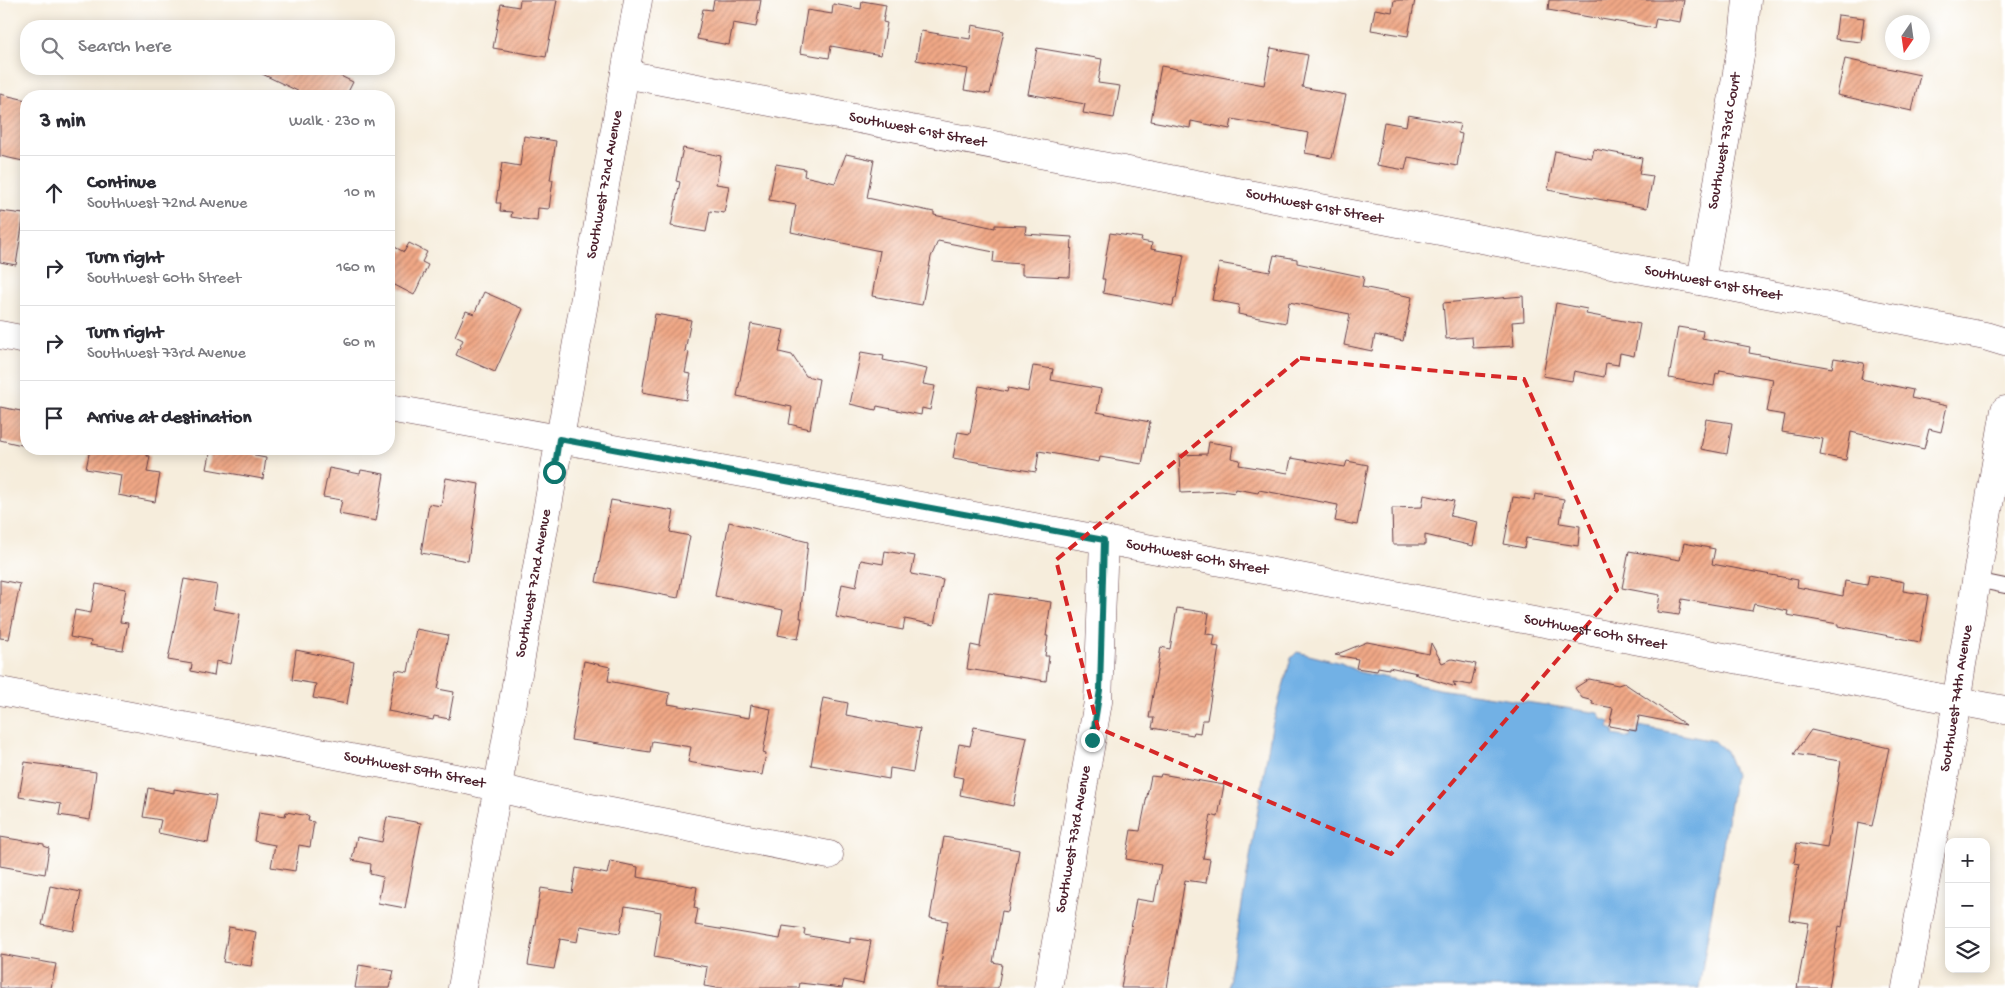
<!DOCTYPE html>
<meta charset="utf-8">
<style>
:root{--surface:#fff;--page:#f2f2f3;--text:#2b2b33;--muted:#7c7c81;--line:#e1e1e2}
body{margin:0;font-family:"Gochi Hand",sans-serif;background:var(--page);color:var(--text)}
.controls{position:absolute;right:15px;bottom:15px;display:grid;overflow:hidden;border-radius:10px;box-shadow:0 2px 12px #0003}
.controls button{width:45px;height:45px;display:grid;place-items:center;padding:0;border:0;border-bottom:1px solid var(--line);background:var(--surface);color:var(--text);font:25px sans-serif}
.compass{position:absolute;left:1885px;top:15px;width:45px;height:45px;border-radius:50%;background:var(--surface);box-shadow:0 2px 12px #0003;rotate:193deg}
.stop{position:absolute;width:15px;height:15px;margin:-11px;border:4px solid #0f766e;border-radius:50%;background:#fff}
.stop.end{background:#0f766e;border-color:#fff;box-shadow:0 1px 5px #0008}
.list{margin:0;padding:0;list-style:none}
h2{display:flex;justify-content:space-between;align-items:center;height:65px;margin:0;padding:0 20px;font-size:21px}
h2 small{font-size:16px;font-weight:400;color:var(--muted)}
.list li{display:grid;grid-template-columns:32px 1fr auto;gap:15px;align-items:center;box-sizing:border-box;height:75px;padding:0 20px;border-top:1px solid var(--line)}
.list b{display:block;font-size:19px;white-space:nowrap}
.list p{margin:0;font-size:16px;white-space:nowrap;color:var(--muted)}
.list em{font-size:16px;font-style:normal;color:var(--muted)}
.icon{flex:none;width:28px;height:28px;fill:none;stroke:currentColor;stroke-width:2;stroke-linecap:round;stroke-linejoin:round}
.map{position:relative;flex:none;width:2005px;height:988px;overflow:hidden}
.search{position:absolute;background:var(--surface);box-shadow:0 2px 12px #0003;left:20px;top:20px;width:375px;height:55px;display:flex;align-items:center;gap:12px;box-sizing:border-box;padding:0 18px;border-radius:20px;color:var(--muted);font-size:19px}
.panel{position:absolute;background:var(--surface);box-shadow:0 2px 12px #0003;left:20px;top:90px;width:375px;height:365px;border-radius:20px}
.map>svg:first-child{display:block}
.water{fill:#72b1e5;stroke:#5e6888}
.building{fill:url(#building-hatch)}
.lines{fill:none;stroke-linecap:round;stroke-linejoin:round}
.service-casing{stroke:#643e46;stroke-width:16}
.minor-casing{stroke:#643e46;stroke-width:29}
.tertiary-casing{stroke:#643e46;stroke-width:29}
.service{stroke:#fff;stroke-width:14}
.minor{stroke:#fff;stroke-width:28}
.tertiary{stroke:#fff;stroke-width:28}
.route{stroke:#0f766e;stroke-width:6}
.marked{fill:none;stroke:#d62828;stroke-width:4;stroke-dasharray:10 6;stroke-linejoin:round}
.labels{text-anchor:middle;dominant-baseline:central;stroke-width:5;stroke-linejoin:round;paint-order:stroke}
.street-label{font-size:15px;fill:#4a1f2b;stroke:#fff}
</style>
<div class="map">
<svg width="2005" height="988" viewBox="0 0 2005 988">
<defs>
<pattern id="building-hatch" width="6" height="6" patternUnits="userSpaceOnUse" patternTransform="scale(1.25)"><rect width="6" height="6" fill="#f0a886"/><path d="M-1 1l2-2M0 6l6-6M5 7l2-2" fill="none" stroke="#c4886e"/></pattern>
</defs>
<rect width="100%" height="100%" fill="#fff"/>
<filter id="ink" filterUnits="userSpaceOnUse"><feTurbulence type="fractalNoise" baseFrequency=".02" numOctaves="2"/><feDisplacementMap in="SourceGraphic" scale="10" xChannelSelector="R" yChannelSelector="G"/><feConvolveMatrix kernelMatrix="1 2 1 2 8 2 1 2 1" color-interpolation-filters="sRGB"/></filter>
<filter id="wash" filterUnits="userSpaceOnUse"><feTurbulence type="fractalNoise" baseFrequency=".0096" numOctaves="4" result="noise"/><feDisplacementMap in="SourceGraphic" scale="20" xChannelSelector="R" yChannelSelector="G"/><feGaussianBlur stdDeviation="1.12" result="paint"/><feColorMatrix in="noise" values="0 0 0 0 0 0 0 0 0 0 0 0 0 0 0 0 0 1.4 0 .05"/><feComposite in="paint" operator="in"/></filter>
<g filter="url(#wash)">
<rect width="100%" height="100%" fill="#f6eddc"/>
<!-- water -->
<path class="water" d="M1297,652L1341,663L1359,672L1439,689L1599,713L1602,719L1610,722L1608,728L1614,730L1613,735L1630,738L1631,733L1638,734L1639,726L1714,741L1726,751L1735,774L1699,988H1228L1272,726L1291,658Z"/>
<g id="blocks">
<!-- building -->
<path class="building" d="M520,0H557L546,57L493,48L501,4L519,7Z
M714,0H761L756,27L733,23L729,45L697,39L703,9L712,10Z
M1394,0H1415L1408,36L1371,30L1375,9L1392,12Z
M1549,0H1684L1680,22L1656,18L1654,28L1548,10Z
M862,1L886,5L883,22L887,23L881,55L831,46L829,58L800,53L807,10L832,14L833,4L861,9Z
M1838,15L1864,18L1861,42L1835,39Z
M972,25L1004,31L990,94L964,90L968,69L916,60L921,31L970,39Z
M1037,48L1102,59L1098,83L1120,86L1114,118L1083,113L1085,104L1028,94Z
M1271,48L1308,55L1302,87L1346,95L1332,158L1305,153L1309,133L1232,119L1230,129L1191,121L1190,128L1151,121L1161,66L1264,85Z
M1845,59L1920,75L1912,111L1837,95Z
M252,69H326L353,82L346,96H308Z
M0,94L26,100L23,125L26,126V153H24L23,161L0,156Z
M1408,115L1460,124L1458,133L1462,134L1457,166L1408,157L1405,170L1377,165L1384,122L1406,126Z
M524,136L556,141L550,180H553L549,209L538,208L537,221L511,217L512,212L500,211L501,203H496L502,163L520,166Z
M683,148L721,156L716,184L729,186L724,213L710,211L706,232L671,226L680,182L676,181Z
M1594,149L1642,158L1639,174L1653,176L1647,208L1548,190L1555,151L1592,158Z
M846,154L874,160L867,198L934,212V215L995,228V225L1026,226L1025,234L1072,237L1070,277L1022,275V264L993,262L994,252L938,241L931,257L922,305L872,296L880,251L791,232L796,205L769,200L776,164L805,169L804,176L835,183Z
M0,211L24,214L16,265L0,262Z
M1110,233L1142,238L1141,241L1152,243L1151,249L1184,255L1176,298H1174L1173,306L1103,293L1105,279H1102Z
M409,243L427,252L422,262L428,265L414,295L389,282V244L404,252Z
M1274,255L1297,259V263L1364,277L1362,287L1412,297L1403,341L1375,335L1372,351L1344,345L1350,314L1289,302L1286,323L1238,314L1239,305L1212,300L1219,263L1270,272Z
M484,292L523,309L495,372L456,355L463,340L455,336L466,311L474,314Z
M1523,296L1524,321L1512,322L1514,346L1473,348L1472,337L1446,339L1443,303Z
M1556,303L1587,309L1586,314L1640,324L1634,356L1620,353L1618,365L1606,363L1604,377L1574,371L1572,381L1543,376Z
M655,314L691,320L685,351L689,352L685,373L691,374L686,400L642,392Z
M751,324L784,330L779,352L792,355L806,376L819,379L810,429L789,424L792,407L737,396Z
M1678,327L1703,331L1702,338L1750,347L1749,353L1832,368L1834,358L1864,363L1861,379L1913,390L1911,398L1947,406L1941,432L1929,429L1924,449L1851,432L1846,460L1820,455L1823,439L1782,432L1785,415L1767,412L1773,379L1720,370L1719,374L1716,373L1714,386L1669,378Z
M861,352L884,356L883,360L927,369L923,384L935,386L930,410L922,408L921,415L877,406L876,410L850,404Z
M1033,366L1053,369L1051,380L1101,389L1097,412L1150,422L1142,464L1100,457L1099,462L1039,451L1036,472L953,458L958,432L970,434L979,386L1007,392L1008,388L1028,392Z
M0,407L26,412V446L0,440Z
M1706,419L1732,423L1727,454L1701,449Z
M1209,442L1233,446L1231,458L1240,460L1239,465L1288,473L1291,458L1345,467L1347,461L1368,465L1357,525L1335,521L1338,505L1259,490L1258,493L1236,489L1235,493L1222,491L1181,493L1179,455L1207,454Z
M90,449H148L147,456H150L147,472L160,474L155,502L118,495L121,475L86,469Z
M211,449H256L255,456L266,458L263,479L207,469Z
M329,468L360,474L361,470L384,474L376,521L339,514L342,500L323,497Z
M446,478L479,484L468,561L421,553L429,504L441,506Z
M1535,494L1564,499L1560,523L1580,526L1578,546L1526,538L1524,548L1504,544L1513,497L1534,500Z
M1424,495L1454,501L1450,516L1478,522L1473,546L1425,535V545H1393L1392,508L1422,507Z
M611,500L674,511L670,532L690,536L678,598L596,582Z
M729,522L808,542L800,618H802L798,639L778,635L783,610L715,596Z
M1684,543L1715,549L1712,564L1798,580L1797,587L1843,596L1845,581L1867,585L1869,575L1904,582L1903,591L1928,595L1920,642L1838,626V624L1787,615L1788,611L1754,604L1752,611L1682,599L1679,615L1657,612L1660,595L1622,588L1629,551L1680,560Z
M885,551L915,556L911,574L943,580L934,625L905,619L903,630L836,617L842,584L856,587L861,560L883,564Z
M184,579L217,585L213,609L240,614L231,664L216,661L214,676L191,671L192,664L168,660Z
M0,580L20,584L9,639L0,638Z
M96,584L126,589L120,622L128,623L123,650L90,645L91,641L70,637L75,610L91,613Z
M989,593L1051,602L1046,636H1048L1045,656H1049L1046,681L967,669L971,645L980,647Z
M1177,608L1209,613L1206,634L1215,635L1213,646L1219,647L1207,720H1202L1200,733L1194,732L1193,735L1152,728L1154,718H1149L1161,647L1170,649Z
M416,629L448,635L438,689L454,692L449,719L434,716L433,720L388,711L396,670L408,672Z
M1367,642L1429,654L1431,643L1442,663L1452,659L1476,664L1471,685L1453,682L1456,687L1414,674L1417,673L1389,667V669L1378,667L1377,671L1356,668L1358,659L1335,655Z
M296,650L354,662L347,704L313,698L316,684L292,680Z
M584,661L610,667L608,681L670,693L668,704L749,718L751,705L771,709L763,753L766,754L762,775L688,762L691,747L652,741L650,752L571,740Z
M1589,679L1618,685L1624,683L1686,725L1639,716L1636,731L1609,726L1613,708L1592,704L1593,701L1582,698L1575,688Z
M823,698L848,703L846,715L920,729L913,772L890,768L889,779L811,765Z
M974,727L1027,737L1013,806L960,795L963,778L953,776L959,744L970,746Z
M1811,730L1889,748L1872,826L1858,823L1842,927L1839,926L1829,988H1797L1809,923L1789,920L1799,864L1794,863L1797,843L1827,848L1841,761L1794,754Z
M25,762L96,772L90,820L59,815L61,804L19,797Z
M1161,774L1224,785L1218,817L1211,815L1203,858L1210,859L1206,883L1185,880L1167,988H1121L1136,899L1154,902L1161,865L1126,859L1131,830L1140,831L1151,776L1160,777Z
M148,788L174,793V789L216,796L208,843L158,833L161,820L143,817Z
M259,812L285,816L286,812L309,816L308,821L314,822L310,847L299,845L295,871L271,867L275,845L254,841Z
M387,817L421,823L405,908L378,903L383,877L370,874L371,864L352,860L357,837L382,842Z
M0,837L44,844V846L49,848L45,874L0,866Z
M944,837L1019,850L1008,912L1002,911L993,962L1002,964L998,988H937L948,921L930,918Z
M610,861L638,867L637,877L697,887L694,908L698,909L695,925L780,939L783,926L805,929L804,935L850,943V938L871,941L863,984L844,980L842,988L800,983L799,988H717L704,986L707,967L654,957L661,912L625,906L620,933L580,926L577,942L560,939L554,969L528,965L541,888L572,893L576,868L607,874Z
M50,886L81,892L74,931L42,925Z
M229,927L256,932L251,966L223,962Z
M0,954L56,964L51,988H0Z
M359,965L394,971L390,988H355Z"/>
</g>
</g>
<g filter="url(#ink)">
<use href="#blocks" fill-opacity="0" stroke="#643e46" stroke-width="1"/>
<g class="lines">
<defs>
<path id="service" d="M1976,580L2005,586"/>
<g id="minor">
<path id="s1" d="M625,74L1985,336L2005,342"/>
<path id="s2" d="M1701,281L1743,38L1747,0"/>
<path id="s3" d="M559,439L1104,540L2005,710"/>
<path id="s4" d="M0,691L466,780L540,798L829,855"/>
<path id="s5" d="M1048,988L1098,702L1104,540"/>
<path id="s6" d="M1906,988L1951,740L1961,670L2005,410"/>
</g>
<g id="tertiary">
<path d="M0,335L26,340"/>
<path d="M389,408L559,439"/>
<path id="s7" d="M462,988L638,0"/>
</g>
</defs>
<!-- service casing -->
<use href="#service" class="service-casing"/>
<!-- minor casing -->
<use href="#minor" class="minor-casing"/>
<!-- tertiary casing -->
<use href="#tertiary" class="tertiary-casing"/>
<!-- service -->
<use href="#service" class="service"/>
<!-- minor -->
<use href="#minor" class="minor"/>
<!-- tertiary -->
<use href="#tertiary" class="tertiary"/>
</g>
</g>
<g class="lines" filter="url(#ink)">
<!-- route -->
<path class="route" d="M554,472L559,439L1104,540L1100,690L1092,740"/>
</g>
<!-- marked area -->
<path class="marked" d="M1300,358L1524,379L1617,590L1391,854L1098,728L1056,560Z"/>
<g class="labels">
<!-- street labels -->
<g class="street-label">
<text stroke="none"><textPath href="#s1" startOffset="298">Southwest 61st Street</textPath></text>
<text stroke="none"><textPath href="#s2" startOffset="142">Southwest 73rd Court</textPath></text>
<text stroke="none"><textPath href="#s7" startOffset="816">Southwest 72nd Avenue</textPath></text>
<text stroke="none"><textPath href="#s1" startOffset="702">Southwest 61st Street</textPath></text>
<text stroke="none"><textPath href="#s1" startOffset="1108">Southwest 61st Street</textPath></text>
<text stroke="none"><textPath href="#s3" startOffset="649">Southwest 60th Street</textPath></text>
<text stroke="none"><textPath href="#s7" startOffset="411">Southwest 72nd Avenue</textPath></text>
<text stroke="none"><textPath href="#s3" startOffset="1054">Southwest 60th Street</textPath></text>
<text stroke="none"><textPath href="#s6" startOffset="294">Southwest 74th Avenue</textPath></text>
<text stroke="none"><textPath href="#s4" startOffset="422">Southwest 59th Street</textPath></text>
<text stroke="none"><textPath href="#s5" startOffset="151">Southwest 73rd Avenue</textPath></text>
</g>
</g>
</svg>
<div class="controls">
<button>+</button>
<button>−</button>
<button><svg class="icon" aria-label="layers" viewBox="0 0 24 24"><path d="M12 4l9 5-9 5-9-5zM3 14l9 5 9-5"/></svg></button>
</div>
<svg class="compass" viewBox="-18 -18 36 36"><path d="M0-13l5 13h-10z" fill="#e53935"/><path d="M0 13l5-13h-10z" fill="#7c7c81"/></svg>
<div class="stop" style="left:554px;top:472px"></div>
<div class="stop end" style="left:1092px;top:740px"></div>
<div class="search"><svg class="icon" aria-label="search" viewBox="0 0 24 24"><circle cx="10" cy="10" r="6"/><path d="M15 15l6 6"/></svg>Search here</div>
<section class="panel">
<h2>3 min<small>Walk · 230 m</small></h2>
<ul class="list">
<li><svg class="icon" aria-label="ahead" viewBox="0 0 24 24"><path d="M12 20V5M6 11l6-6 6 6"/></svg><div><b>Continue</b><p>Southwest 72nd Avenue</p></div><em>10 m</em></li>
<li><svg class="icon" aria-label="right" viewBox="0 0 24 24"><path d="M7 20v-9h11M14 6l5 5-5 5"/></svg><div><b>Turn right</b><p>Southwest 60th Street</p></div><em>160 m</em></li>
<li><svg class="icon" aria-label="right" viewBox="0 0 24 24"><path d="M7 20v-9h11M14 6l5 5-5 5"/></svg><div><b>Turn right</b><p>Southwest 73rd Avenue</p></div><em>60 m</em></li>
<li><svg class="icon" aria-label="arrive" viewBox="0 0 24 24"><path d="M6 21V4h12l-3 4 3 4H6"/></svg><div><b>Arrive at destination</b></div></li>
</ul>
</section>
</div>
